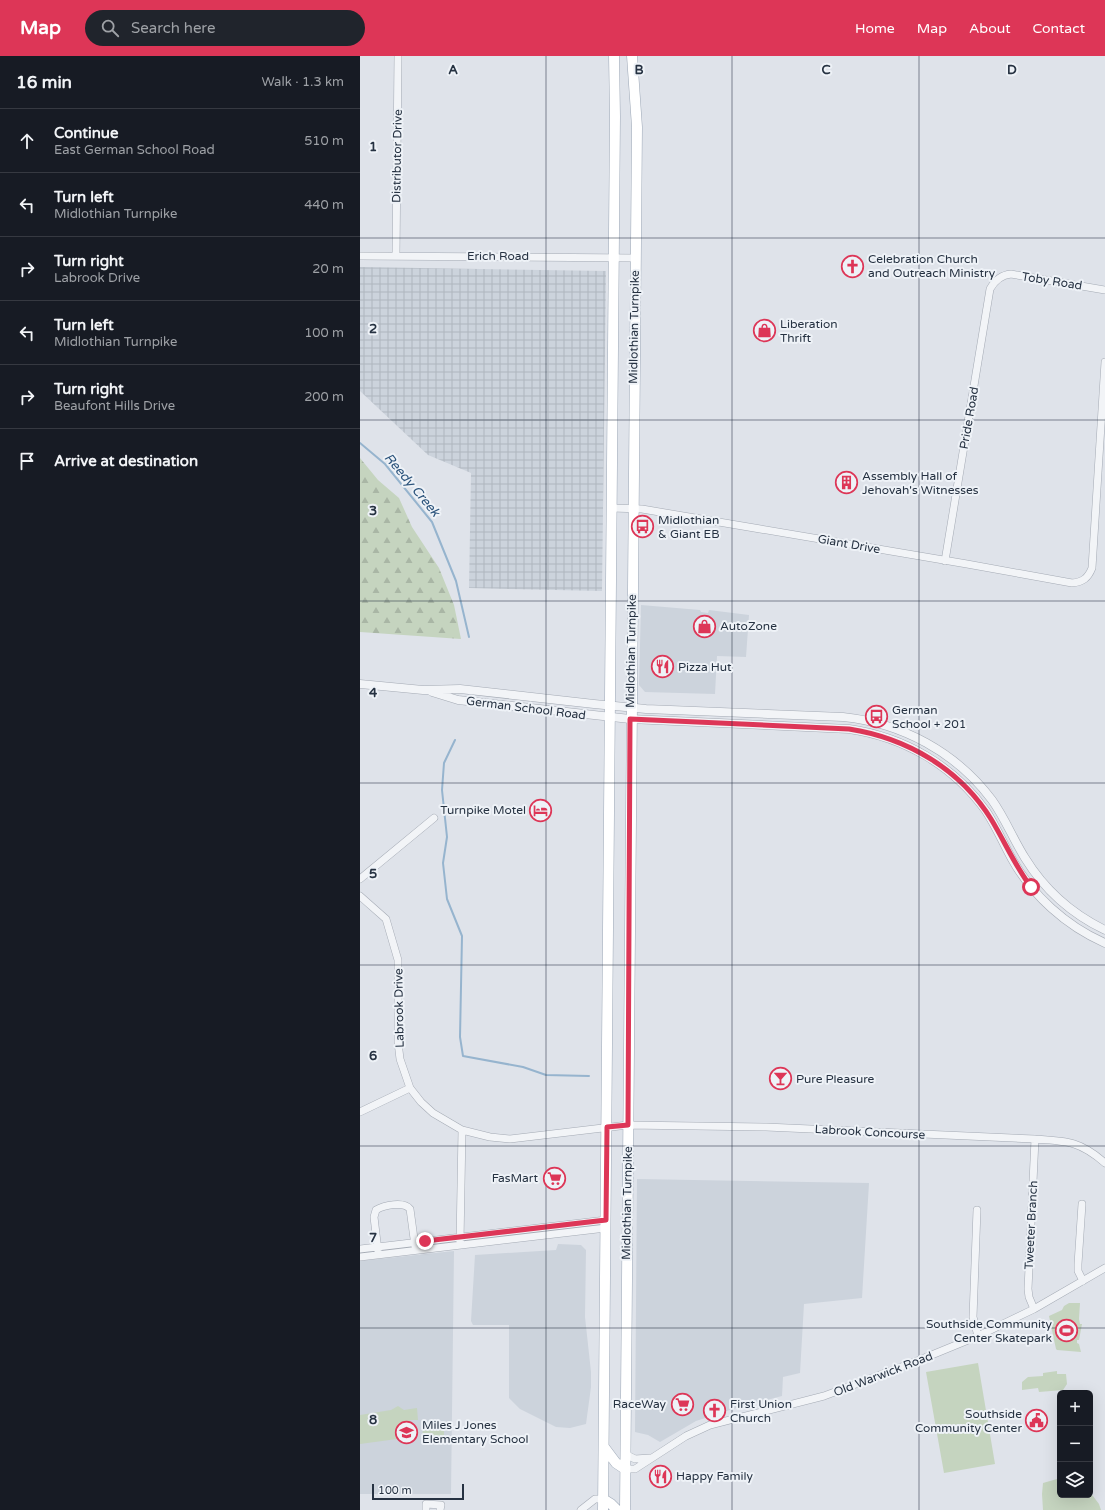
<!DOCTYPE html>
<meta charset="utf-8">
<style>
:root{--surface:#171b24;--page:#20242c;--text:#f1f3f6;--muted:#9ea1a6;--line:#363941;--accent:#dd3657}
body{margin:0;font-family:"Varela Round",sans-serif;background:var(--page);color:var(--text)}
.controls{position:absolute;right:12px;bottom:12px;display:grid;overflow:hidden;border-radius:6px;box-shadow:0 4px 16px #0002}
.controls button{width:36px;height:36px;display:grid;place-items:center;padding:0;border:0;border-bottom:1px solid var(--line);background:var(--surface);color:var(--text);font:20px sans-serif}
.scale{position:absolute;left:12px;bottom:10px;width:92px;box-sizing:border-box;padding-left:4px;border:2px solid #263242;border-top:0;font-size:11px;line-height:14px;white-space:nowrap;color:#263242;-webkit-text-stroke:3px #eef2f7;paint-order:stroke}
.stop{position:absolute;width:12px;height:12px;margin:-9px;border:3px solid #dd3657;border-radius:50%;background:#fff}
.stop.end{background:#dd3657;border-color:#fff;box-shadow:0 1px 4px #0008}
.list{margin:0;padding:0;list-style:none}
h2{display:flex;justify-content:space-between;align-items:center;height:52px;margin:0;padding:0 16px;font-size:17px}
h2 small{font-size:13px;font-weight:400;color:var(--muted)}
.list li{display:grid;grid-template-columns:26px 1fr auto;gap:12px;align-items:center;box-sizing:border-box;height:64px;padding:0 16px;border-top:1px solid var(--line)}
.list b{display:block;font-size:15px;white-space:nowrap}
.list p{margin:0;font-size:13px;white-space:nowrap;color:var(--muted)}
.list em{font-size:13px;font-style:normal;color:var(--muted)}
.icon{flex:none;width:22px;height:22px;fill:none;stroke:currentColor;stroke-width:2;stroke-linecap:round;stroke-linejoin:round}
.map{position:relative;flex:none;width:745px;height:1454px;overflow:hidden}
header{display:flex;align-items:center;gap:24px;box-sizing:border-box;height:56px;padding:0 20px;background:var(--accent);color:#fff}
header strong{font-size:19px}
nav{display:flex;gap:22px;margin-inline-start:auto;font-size:14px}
.search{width:280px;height:36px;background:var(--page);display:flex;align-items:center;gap:10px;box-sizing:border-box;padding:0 14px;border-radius:22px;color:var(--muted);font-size:15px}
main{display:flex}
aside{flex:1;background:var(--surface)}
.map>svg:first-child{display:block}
.built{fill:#ccd3dc}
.industrial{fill:url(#industrial-grid)}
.forest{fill:url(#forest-firs)}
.park{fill:#c5d4bf}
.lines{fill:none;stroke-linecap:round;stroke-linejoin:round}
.stream{stroke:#96b4ce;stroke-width:2}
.minor-casing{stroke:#a4aab4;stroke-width:8}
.tertiary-casing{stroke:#a4aab4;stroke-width:9}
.primary-casing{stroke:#9da8b7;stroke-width:11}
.minor{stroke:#f2f4f7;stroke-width:7}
.tertiary{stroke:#f2f4f7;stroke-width:8}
.primary{stroke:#fff;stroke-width:10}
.route{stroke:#dd3657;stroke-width:5}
.grid{fill:none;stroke:#263242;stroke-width:1;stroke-opacity:0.55}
.labels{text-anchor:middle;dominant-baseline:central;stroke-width:4;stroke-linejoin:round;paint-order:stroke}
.street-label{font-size:12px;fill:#263242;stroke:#eef2f7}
.poi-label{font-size:12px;fill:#263242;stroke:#eef2f7;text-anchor:start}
.water-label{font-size:13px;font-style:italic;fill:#2b537b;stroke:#eef2f7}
.grid-label{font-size:13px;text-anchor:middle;font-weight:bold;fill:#263242;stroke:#eef2f7;stroke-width:4;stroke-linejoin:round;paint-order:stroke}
</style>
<header>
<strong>Map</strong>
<div class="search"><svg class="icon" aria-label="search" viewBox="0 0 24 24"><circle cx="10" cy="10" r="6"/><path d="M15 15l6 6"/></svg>Search here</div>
<nav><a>Home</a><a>Map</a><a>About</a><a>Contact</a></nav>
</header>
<main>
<aside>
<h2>16 min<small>Walk · 1.3 km</small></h2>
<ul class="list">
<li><svg class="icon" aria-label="ahead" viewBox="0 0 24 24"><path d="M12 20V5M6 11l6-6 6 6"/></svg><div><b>Continue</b><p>East German School Road</p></div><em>510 m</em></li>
<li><svg class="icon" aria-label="left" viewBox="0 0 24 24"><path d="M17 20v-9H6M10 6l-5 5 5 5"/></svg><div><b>Turn left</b><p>Midlothian Turnpike</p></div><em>440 m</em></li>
<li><svg class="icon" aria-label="right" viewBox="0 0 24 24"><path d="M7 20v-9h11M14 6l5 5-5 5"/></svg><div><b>Turn right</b><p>Labrook Drive</p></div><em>20 m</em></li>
<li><svg class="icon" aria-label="left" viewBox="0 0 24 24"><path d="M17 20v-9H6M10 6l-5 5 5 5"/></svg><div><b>Turn left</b><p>Midlothian Turnpike</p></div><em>100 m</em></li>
<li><svg class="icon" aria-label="right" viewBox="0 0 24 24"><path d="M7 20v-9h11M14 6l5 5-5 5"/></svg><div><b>Turn right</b><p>Beaufont Hills Drive</p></div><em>200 m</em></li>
<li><svg class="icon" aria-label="arrive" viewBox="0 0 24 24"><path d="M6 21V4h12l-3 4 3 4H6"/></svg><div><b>Arrive at destination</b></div></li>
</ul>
</aside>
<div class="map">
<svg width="745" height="1454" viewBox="0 0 745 1454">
<defs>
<pattern id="industrial-grid" width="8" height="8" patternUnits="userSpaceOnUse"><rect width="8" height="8" fill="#ccd3dc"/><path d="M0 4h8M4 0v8" fill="none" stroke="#afb6be"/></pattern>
<pattern id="forest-firs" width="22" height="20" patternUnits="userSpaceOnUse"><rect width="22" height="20" fill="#c5d4bf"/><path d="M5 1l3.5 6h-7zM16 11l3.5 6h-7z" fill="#a9b6a5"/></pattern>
</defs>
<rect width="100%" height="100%" fill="#dfe3ea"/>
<!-- built -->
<path class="built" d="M281,549L340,554L341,556L348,557L349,554L389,559L386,601L357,600L355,638L285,636L279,629Z
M277,1123L509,1127L502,1242L444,1248L440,1317L423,1321L422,1340L373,1353L336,1365L300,1386L288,1379L275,1376Z
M198,1188L221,1189L226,1194L225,1261L231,1316V1331L226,1368L210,1372L196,1371L160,1353L149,1342V1269H113L111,1265L115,1199L196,1194Z
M94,1195L91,1438H0V1205Z"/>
<!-- industrial -->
<path class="industrial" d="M0,211L246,215L242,535L109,532L111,417L68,399L0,335Z"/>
<!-- forest -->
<path class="forest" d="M0,402L18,424L39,442L52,471L79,512L94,549L101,583L0,576Z"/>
<!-- park -->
<path class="park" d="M709,1247H720L719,1263L720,1268H722L719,1284H717V1287L719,1288L721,1296L697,1294L696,1293L689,1260L702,1254L704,1250Z
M618,1307L635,1408L584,1417L566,1316Z
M697,1315V1318H706L707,1328L703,1334L679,1336L678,1332L662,1334V1326L668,1321L683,1320V1317Z
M38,1350L44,1354L57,1352L58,1364H50L52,1381L0,1388V1359L31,1354Z
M74,1368L80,1369L84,1375V1380L78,1384L71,1382L65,1383L62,1382L63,1373L67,1371H71Z
M697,1423H700V1439H730V1436L739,1448L741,1454H683L682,1438L683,1427Z"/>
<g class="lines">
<!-- stream -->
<path class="stream" d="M0,387L25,408L72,466L96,525L109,581
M95,684L84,707L82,734L87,781L83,807L87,843L102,880L100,981L103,1000L163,1011L186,1019L229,1020"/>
<defs>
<path id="minor" d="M0,200L275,202
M36,200L38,0
M252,452L282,453L607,508L712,527C723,526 728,522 732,512L745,306
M585,505L630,233C635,224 641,219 651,218L745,234
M0,823L74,762
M0,840L26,863L38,904V986L40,1003L50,1032L61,1046L73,1057L102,1074L130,1081L150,1083L268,1069L406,1071L675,1083C707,1085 720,1085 745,1107
M0,1056L50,1032
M722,1148L718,1208V1215L723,1225
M617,1154L613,1261L618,1280
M100,1186L102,1074
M0,1193L246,1164
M18,1195L14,1161L16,1154C24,1149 44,1145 50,1153L55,1190
M0,1201L246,1172
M674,1253L669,1241L668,1233L675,1083
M265,1398L275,1403L290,1402
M265,1413H275L326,1380L350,1369L464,1340L557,1305L618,1280L674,1253L745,1212
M66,1454V1448L81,1449L80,1454
M221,1454L235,1443H243"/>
<path id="tertiary" d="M0,628L63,634L100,633L234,648L286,653L483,661C542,667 596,696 632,744C645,762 653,783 665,802C684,833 712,858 745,874
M72,636L98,644L270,663L489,673C544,681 593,709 626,755C636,770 643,787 652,803C672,839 706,870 745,887"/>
<path id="primary" d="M244,1391L256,1407L265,1413
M243,1443L251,1448L257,1454
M243,1454L255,60L254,0
M265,1454L277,71L272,0"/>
</defs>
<!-- minor casing -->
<use href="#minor" class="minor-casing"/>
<!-- tertiary casing -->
<use href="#tertiary" class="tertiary-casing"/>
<!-- primary casing -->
<use href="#primary" class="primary-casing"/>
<!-- minor -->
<use href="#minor" class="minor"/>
<!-- tertiary -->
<use href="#tertiary" class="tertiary"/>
<!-- primary -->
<use href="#primary" class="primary"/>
</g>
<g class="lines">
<!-- route -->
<path class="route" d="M65,1185L246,1164L247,1071L268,1069L270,663L489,673C547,682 600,713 631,763C645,786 655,810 671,831"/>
</g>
<!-- grid -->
<path class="grid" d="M186,0V1454M372,0V1454M559,0V1454M0,182H745M0,364H745M0,545H745M0,727H745M0,909H745M0,1090H745M0,1272H745"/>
<!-- icons -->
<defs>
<symbol id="church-ring" viewBox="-11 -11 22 22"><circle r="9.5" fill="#eef2f7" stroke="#dd3657" stroke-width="1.5"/><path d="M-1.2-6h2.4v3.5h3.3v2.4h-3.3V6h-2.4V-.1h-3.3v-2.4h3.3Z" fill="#dd3657"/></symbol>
<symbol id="shop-ring" viewBox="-11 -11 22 22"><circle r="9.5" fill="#eef2f7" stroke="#dd3657" stroke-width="1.5"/><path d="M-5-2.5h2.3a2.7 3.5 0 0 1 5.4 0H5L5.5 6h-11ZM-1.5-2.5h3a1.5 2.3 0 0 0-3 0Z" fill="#dd3657"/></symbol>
<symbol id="building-ring" viewBox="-11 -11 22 22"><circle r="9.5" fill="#eef2f7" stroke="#dd3657" stroke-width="1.5"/><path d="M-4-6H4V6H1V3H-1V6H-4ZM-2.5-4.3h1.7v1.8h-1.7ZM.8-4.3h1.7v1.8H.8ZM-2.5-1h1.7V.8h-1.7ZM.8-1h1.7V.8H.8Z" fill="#dd3657"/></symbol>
<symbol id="bus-ring" viewBox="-11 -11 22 22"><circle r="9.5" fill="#eef2f7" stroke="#dd3657" stroke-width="1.5"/><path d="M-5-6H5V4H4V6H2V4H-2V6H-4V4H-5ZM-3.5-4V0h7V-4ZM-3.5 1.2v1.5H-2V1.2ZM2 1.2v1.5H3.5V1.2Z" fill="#dd3657"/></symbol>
<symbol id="restaurant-ring" viewBox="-11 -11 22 22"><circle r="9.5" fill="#eef2f7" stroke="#dd3657" stroke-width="1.5"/><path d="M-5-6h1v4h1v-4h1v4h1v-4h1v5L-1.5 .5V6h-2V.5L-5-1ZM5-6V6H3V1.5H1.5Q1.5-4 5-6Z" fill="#dd3657"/></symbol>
<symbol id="hotel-ring" viewBox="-11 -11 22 22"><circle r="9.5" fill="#eef2f7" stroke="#dd3657" stroke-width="1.5"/><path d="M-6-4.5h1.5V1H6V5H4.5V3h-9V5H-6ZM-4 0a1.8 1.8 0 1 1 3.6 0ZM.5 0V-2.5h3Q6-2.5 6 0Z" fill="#dd3657"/></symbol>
<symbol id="bar-ring" viewBox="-11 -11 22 22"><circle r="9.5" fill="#eef2f7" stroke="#dd3657" stroke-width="1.5"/><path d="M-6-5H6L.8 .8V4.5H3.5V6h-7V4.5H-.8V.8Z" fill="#dd3657"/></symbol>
<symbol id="supermarket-ring" viewBox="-11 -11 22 22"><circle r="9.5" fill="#eef2f7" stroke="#dd3657" stroke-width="1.5"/><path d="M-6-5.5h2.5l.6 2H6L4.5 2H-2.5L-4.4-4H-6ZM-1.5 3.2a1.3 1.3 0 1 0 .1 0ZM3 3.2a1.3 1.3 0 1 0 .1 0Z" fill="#dd3657"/></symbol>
<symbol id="stadium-ring" viewBox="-11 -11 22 22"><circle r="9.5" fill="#eef2f7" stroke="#dd3657" stroke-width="1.5"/><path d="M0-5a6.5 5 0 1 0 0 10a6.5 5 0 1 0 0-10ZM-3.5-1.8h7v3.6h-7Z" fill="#dd3657"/></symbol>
<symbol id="civic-ring" viewBox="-11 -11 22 22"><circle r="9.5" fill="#eef2f7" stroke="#dd3657" stroke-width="1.5"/><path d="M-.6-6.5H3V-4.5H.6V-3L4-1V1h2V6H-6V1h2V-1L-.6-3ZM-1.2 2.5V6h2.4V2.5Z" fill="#dd3657"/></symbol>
<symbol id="school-ring" viewBox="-11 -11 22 22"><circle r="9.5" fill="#eef2f7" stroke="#dd3657" stroke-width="1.5"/><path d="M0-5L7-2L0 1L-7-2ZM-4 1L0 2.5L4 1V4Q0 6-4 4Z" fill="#dd3657"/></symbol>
</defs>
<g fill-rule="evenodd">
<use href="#church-ring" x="480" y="198" width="25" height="25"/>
<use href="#shop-ring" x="392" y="262" width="25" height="25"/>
<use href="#building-ring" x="474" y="414" width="25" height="25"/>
<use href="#bus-ring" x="270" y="458" width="25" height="25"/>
<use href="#shop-ring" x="332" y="558" width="25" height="25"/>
<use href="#restaurant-ring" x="290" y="598" width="25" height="25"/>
<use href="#bus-ring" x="504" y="648" width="25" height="25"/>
<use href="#hotel-ring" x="168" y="742" width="25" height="25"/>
<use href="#bar-ring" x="408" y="1010" width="25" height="25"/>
<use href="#supermarket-ring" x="182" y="1110" width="25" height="25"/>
<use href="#stadium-ring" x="694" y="1262" width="25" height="25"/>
<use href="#supermarket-ring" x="310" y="1336" width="25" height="25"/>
<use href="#church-ring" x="342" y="1342" width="25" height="25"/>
<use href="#civic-ring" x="664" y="1352" width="25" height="25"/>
<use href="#school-ring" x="34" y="1364" width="25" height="25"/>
<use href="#restaurant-ring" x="288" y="1408" width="25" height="25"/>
</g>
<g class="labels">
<!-- street labels -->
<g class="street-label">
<text transform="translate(37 100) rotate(-89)">Distributor Drive</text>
<text x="138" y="200">Erich Road</text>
<text transform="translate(692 225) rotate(9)">Toby Road</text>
<text transform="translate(274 271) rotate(-89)">Midlothian Turnpike</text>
<text transform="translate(609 362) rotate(-80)">Pride Road</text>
<text transform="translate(489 488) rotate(10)">Giant Drive</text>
<text transform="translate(271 595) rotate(-89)">Midlothian Turnpike</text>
<text transform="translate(166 652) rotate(7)">German School Road</text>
<text transform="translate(39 952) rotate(-91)">Labrook Drive</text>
<text transform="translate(510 1076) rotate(3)">Labrook Concourse</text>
<text transform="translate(267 1147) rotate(-89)">Midlothian Turnpike</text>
<text transform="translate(671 1169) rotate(-87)">Tweeter Branch</text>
<text transform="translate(523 1318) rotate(-21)">Old Warwick Road</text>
</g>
<!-- poi labels -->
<g class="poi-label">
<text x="508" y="203">Celebration Church<tspan x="508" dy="14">and Outreach Ministry</tspan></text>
<text x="420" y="268">Liberation<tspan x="420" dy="14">Thrift</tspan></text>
<text x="502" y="420">Assembly Hall of<tspan x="502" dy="14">Jehovah's Witnesses</tspan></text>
<text x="298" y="464">Midlothian<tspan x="298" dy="14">&amp; Giant EB</tspan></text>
<text x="360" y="570">AutoZone</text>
<text x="318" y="611">Pizza Hut</text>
<text x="532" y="654">German<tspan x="532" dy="14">School + 201</tspan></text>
<text x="166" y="754" text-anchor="end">Turnpike Motel</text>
<text x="436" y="1023">Pure Pleasure</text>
<text x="178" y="1122" text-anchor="end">FasMart</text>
<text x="692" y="1268" text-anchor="end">Southside Community<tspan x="692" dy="14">Center Skatepark</tspan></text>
<text x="306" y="1348" text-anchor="end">RaceWay</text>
<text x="370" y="1348">First Union<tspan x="370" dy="14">Church</tspan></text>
<text x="662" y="1358" text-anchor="end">Southside<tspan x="662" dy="14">Community Center</tspan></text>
<text x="62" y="1369">Miles J Jones<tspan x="62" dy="14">Elementary School</tspan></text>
<text x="316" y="1420">Happy Family</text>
</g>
<!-- water labels -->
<g class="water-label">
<text transform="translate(52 429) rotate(50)">Reedy Creek</text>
</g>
</g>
<g class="grid-label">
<text x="93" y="18">A</text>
<text x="279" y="18">B</text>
<text x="466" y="18">C</text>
<text x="652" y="18">D</text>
<text x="13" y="95">1</text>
<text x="13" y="277">2</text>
<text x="13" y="459">3</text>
<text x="13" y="641">4</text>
<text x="13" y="822">5</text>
<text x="13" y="1004">6</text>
<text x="13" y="1186">7</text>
<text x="13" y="1368">8</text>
</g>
</svg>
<div class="controls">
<button>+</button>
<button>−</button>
<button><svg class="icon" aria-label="layers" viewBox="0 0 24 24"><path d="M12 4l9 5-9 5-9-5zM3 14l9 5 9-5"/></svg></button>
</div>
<div class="scale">100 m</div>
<div class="stop" style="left:671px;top:831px"></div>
<div class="stop end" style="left:65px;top:1185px"></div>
</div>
</main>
